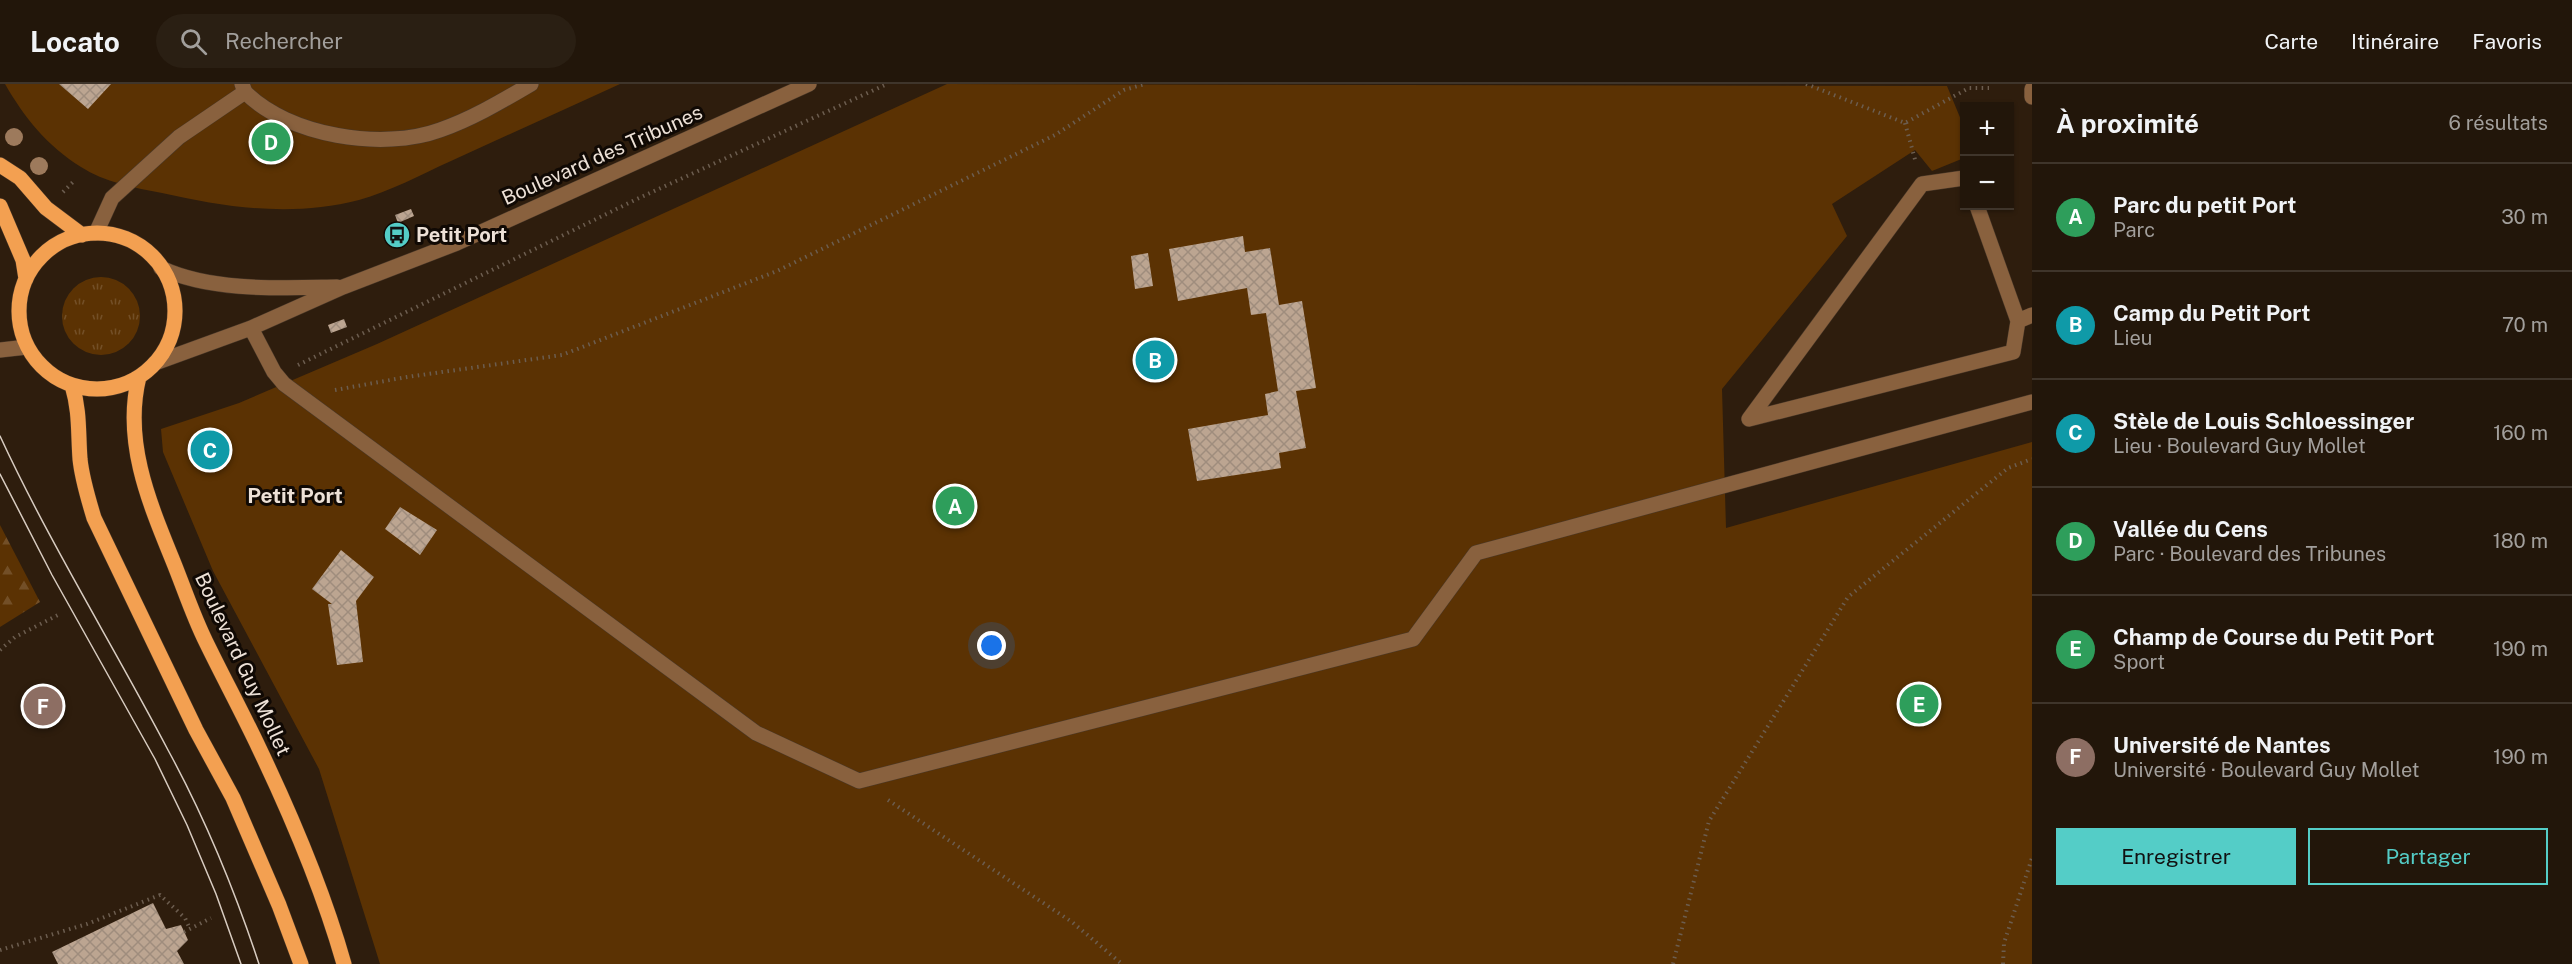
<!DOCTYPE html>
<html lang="fr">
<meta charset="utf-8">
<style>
:root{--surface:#22160a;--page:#2a1f13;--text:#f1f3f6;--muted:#a29f9c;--line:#3f352b;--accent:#54cdc7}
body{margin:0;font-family:"Public Sans",sans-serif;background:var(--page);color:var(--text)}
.controls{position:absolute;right:18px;top:18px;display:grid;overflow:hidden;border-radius:0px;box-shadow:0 2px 4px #0004}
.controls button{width:54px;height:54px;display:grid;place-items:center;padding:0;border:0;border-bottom:2px solid var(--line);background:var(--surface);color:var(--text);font:30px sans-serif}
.you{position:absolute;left:992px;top:562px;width:21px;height:21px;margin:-15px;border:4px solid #fff;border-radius:50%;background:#1a73e8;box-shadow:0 0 0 9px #1a73e833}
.badge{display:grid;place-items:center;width:39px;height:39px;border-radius:50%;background:var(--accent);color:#fff;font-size:20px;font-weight:700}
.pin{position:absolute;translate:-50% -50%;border:3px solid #fff;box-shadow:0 2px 6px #0006}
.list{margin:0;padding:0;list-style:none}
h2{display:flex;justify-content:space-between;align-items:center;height:78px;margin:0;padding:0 24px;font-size:26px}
h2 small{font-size:20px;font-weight:400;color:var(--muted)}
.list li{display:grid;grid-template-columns:39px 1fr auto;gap:18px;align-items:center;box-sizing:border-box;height:108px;padding:0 24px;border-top:2px solid var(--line)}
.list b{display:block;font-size:22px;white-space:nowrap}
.list p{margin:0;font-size:20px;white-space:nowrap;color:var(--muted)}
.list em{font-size:20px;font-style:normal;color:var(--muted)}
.actions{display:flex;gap:12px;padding:18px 24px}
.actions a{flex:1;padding:14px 0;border:2px solid var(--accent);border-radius:0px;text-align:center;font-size:21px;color:var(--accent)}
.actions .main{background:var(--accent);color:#111}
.icon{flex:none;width:33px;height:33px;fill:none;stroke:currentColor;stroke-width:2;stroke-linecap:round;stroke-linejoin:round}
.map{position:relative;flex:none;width:2032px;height:880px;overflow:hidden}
header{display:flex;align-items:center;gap:36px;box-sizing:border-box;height:84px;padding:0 30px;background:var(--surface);border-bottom:2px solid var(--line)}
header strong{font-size:28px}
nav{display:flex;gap:33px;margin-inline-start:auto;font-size:21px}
.search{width:420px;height:54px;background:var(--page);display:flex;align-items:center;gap:15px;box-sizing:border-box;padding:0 21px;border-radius:33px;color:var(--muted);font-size:22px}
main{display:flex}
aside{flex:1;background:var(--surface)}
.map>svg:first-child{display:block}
.grass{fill:url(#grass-tufts)}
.forest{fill:url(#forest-firs)}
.green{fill:#5b3203}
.building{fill:url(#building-cross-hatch)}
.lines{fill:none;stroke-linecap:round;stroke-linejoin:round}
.minor-casing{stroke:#493829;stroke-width:16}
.major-casing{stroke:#493829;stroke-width:16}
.path{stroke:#6c5d4f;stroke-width:4;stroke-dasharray:1.5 4.5;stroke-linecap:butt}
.minor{stroke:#89613e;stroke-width:15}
.major{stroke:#f3a051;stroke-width:15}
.tram{stroke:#d8ccc1;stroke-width:1.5}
.tree{fill:#9d7a5c}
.labels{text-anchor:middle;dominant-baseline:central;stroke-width:6;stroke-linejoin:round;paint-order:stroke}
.street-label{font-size:20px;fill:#ede1d7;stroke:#100904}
.poi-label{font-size:20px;font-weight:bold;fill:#ede1d7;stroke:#100904;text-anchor:start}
.neighbourhood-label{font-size:21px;font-weight:bold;fill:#ede1d7;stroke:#100904}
</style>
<header>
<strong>Locato</strong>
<div class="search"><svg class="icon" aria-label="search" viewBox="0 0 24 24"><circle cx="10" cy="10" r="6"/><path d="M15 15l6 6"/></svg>Rechercher</div>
<nav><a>Carte</a><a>Itinéraire</a><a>Favoris</a></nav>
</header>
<main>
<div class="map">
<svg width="2032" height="880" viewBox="0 0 2032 880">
<defs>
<pattern id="grass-tufts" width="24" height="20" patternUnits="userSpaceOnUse" patternTransform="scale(1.5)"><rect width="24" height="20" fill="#5b3203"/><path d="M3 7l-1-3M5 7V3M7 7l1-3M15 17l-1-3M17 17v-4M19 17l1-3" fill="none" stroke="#734f27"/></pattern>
<pattern id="forest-firs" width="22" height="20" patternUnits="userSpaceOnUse" patternTransform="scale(1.5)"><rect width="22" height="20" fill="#5b3203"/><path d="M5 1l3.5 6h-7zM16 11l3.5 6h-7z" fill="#734f27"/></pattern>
<pattern id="building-cross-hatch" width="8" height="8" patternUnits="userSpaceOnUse" patternTransform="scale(1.5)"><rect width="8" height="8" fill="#bca591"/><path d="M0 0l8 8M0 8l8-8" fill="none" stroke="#9f8d7d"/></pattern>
</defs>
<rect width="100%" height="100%" fill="#2e1d0d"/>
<!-- grass -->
<path class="grass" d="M62 232a39 39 0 1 1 78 0a39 39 0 1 1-78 0Z"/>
<!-- forest -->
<path class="forest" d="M0,441L40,518L0,543Z"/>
<!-- green -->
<path class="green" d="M5,0H620C564,26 507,51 451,77C422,90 389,108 359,116C293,133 228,124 162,109C135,104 104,98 81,83C47,62 24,33 5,0Z
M947,0L1947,2L1964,43V74L1932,87L1915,66L1832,120L1847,152L1722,305L1726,444L2032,358V880H380L319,685L213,487L163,368L161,345L239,319L377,260Z"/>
<!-- building -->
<path class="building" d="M59,0H111L88,25Z
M411,125L414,132L398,139L395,131Z
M1243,152L1245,168L1270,164L1279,221L1302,217L1316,304L1296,307L1306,364L1279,369L1281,384L1197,397L1188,345L1268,331L1265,310L1278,307L1266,229L1251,231L1247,204L1178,217L1169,165Z
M1148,169L1153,202L1135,205L1131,172Z
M344,235L347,243L331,249L328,241Z
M400,423L437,446L420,471L385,445Z
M341,466L374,493L356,517L363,578L337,581L328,520H332L312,505Z
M153,819L166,845L181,841L188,856L177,867L184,880H58L52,868Z"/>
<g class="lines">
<defs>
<path id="minor" d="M2032,5V13
M245,8C288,52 383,67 440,46C472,35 502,17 531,0
M1977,122L2018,237L2032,231
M96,149L112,114L179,53L245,8L242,0
M161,184C212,208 282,204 337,203
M251,244L274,288L284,300L756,649L859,697L1413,555L1476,469L2032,318
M0,266L27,263
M155,279L251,244L343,203L457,159L809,0
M1749,335L1922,100L1964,94
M1749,335L2013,268L2018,237"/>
<path id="major" d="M0,81L20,94L46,124L82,151
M0,122L23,176L26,195
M19 227a78 78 0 1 1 156 0a78 78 0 1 1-156 0Z
M139,293C123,357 149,418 173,477C184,504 193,532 206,558C223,593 242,628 259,664C292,733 323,806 344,880
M72,301C80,328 78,348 80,375C82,395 88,414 94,434L196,646L233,714L279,821L301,880"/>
</defs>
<!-- minor casing -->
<use href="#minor" class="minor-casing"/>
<!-- major casing -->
<use href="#major" class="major-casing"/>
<!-- path -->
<path class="path" d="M1806,0L1905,39L1969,4H1989
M1905,39L1916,79
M63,108L75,96
M298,281L637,115L887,0
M335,306L407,293L562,271L777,187L1055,51L1124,6L1145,0
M0,566L15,553L60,530
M888,716L1072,838L1122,880
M184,848L211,834
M0,866L87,840L160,811L185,834L190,845
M1673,880L1709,737L1848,513L2008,384L2032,375
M2003,880L2004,859L2032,774"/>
<!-- minor -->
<use href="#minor" class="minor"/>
<!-- major -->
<use href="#major" class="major"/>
<!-- tram -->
<path class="tram" d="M0,352C50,460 113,561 168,666C205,734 235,807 259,880
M0,390L52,491L155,675L187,741L216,810L241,880"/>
</g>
<!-- trees -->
<g class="tree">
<circle cx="14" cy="53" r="9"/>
<circle cx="39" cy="82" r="9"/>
</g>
<!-- icons -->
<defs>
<symbol id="bus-disc" viewBox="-11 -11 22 22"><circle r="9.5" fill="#54cdc7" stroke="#100904"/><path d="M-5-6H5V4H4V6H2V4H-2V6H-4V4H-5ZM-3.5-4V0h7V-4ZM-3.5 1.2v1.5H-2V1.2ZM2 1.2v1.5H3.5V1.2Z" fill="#111"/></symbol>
</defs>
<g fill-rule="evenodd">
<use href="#bus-disc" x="382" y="136" width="30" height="30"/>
</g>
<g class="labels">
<!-- street labels -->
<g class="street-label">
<text transform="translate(602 71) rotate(-24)">Boulevard des Tribunes</text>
<text transform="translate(243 580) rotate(65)">Boulevard Guy Mollet</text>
</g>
<!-- poi labels -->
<g class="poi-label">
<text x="416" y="151">Petit Port</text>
</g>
<!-- neighbourhood labels -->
<g class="neighbourhood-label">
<text x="295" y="411">Petit Port</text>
</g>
</g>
</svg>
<div class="controls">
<button>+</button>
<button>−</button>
</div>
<div class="you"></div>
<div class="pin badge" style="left:955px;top:422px;background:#2e9e5b">A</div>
<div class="pin badge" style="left:1155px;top:276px;background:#0f9aa8">B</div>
<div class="pin badge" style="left:210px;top:366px;background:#0f9aa8">C</div>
<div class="pin badge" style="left:271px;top:58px;background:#2e9e5b">D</div>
<div class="pin badge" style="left:1919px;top:620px;background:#2e9e5b">E</div>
<div class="pin badge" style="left:43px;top:622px;background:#8d6e63">F</div>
</div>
<aside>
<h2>À proximité<small>6 résultats</small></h2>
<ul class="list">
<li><span class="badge" style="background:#2e9e5b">A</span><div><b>Parc du petit Port</b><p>Parc</p></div><em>30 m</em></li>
<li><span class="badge" style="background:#0f9aa8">B</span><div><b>Camp du Petit Port</b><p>Lieu</p></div><em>70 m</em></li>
<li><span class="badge" style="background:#0f9aa8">C</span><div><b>Stèle de Louis Schloessinger</b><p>Lieu · Boulevard Guy Mollet</p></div><em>160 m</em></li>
<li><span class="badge" style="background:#2e9e5b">D</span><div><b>Vallée du Cens</b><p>Parc · Boulevard des Tribunes</p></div><em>180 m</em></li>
<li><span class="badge" style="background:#2e9e5b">E</span><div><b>Champ de Course du Petit Port</b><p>Sport</p></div><em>190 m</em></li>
<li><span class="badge" style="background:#8d6e63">F</span><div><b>Université de Nantes</b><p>Université · Boulevard Guy Mollet</p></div><em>190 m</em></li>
</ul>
<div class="actions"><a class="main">Enregistrer</a><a>Partager</a></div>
</aside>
</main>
